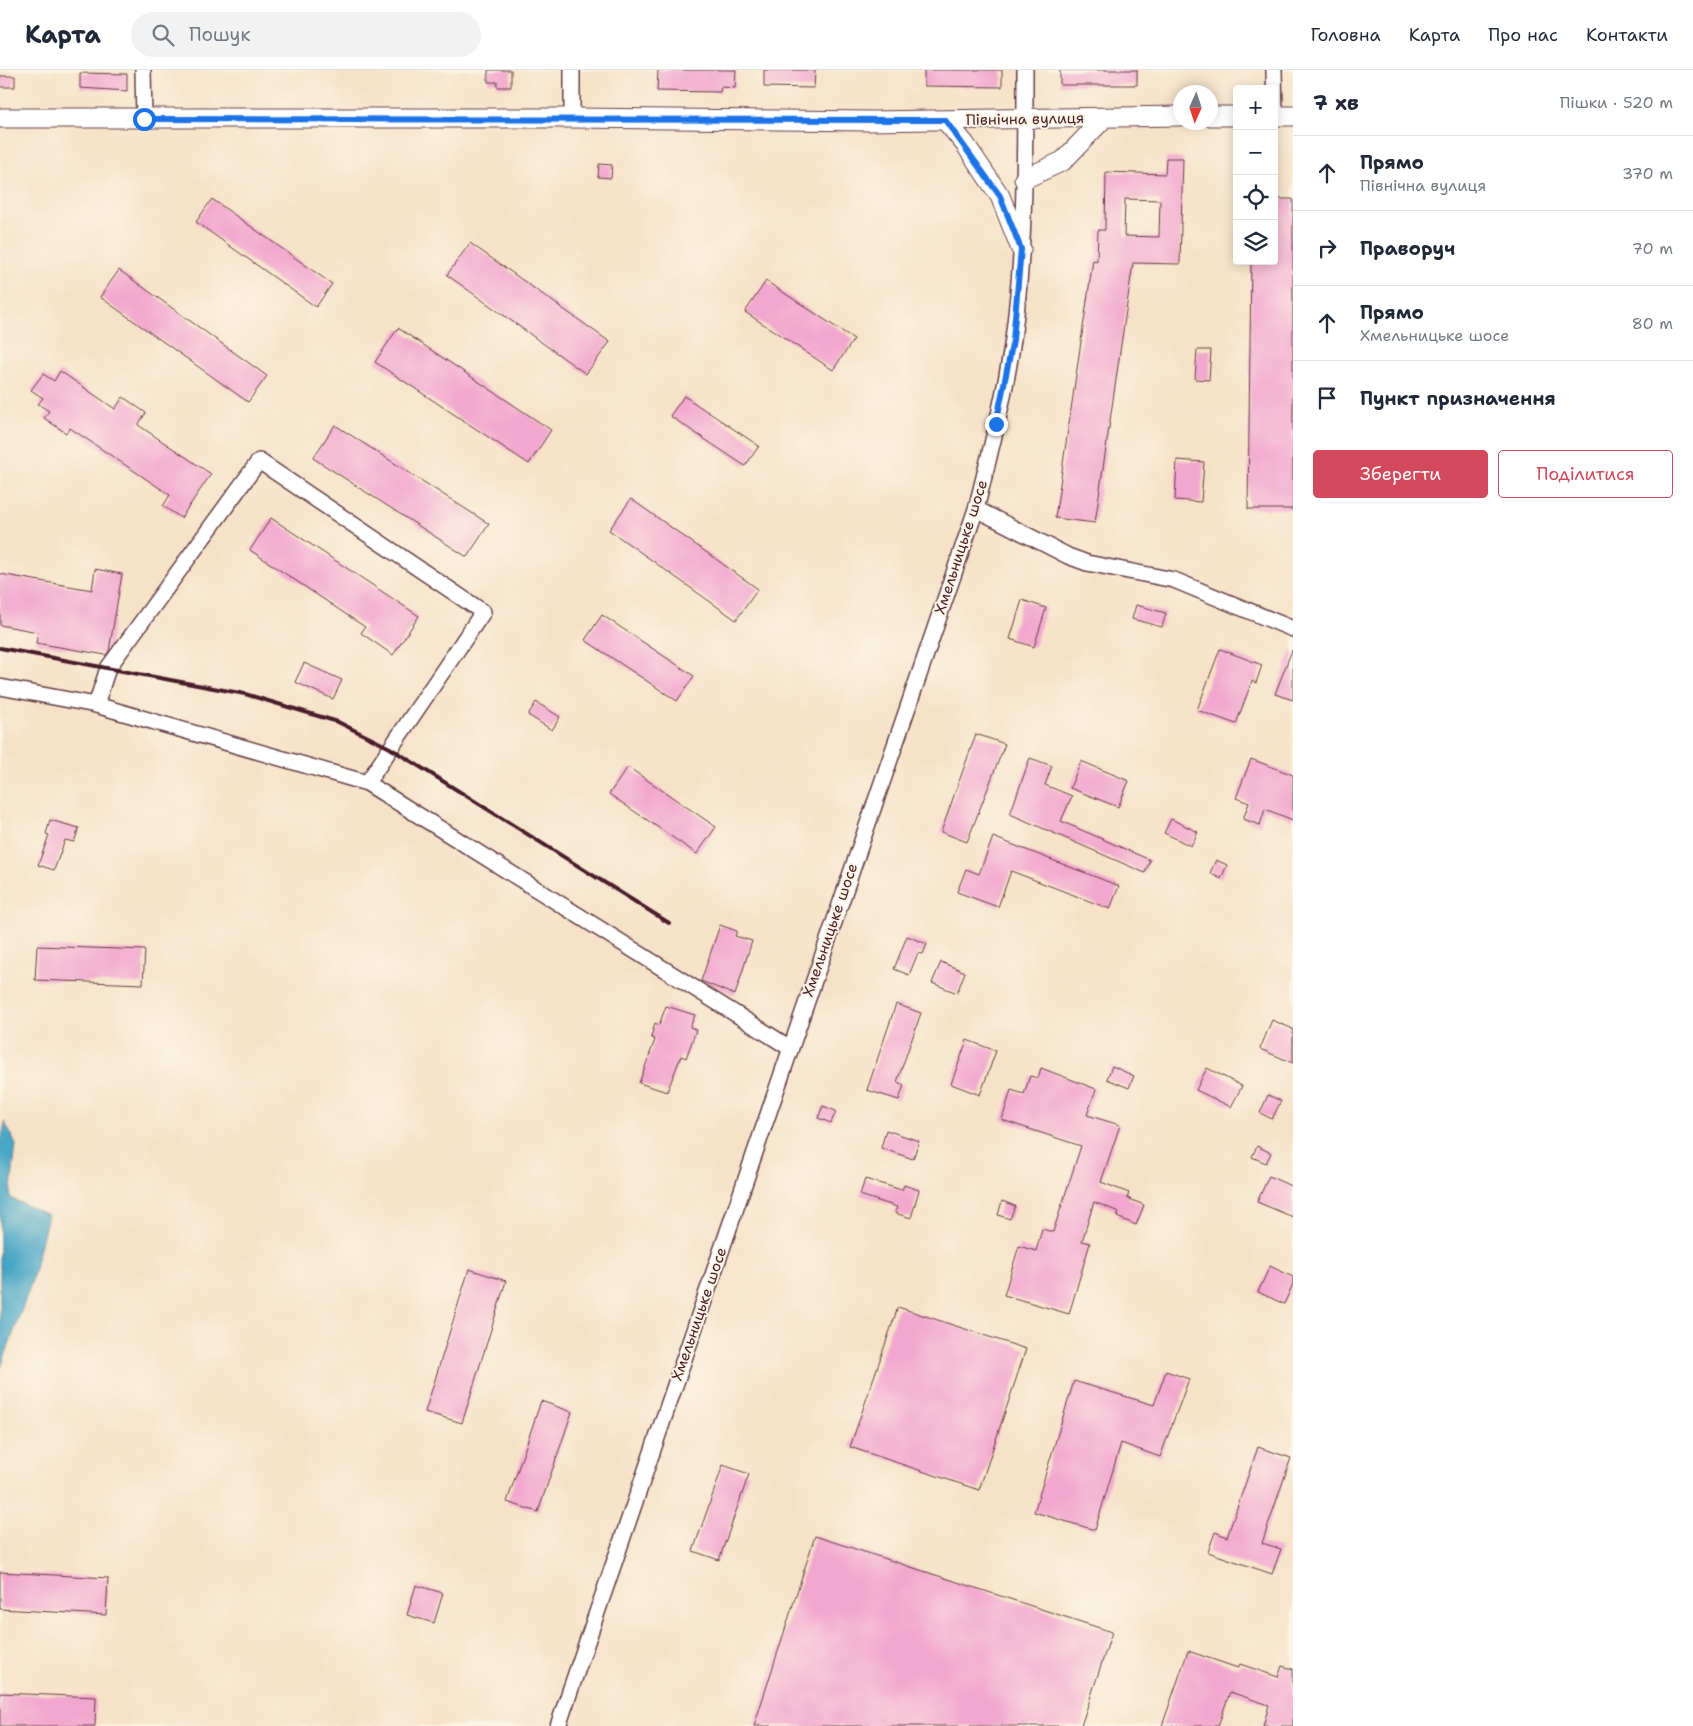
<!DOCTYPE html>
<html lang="uk">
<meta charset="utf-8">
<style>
:root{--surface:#fff;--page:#f2f2f3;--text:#1f2937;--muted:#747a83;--line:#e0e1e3;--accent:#d1495b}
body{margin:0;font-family:"Shantell Sans",sans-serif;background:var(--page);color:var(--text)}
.controls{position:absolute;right:15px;top:15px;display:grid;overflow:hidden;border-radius:5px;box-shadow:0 2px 12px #0003}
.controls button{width:45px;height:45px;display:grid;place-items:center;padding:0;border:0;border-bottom:1px solid var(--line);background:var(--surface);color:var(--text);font:25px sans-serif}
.compass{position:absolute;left:1173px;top:15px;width:45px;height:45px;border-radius:50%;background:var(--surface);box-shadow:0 2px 12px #0003;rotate:183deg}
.stop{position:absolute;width:15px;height:15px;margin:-11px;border:4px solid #1a73e8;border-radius:50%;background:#fff}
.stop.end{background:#1a73e8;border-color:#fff;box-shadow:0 1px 5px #0008}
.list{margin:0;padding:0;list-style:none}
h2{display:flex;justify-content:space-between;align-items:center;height:65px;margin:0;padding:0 20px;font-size:21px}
h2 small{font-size:16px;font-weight:400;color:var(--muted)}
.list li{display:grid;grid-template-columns:32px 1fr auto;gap:15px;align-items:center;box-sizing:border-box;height:75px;padding:0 20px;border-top:1px solid var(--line)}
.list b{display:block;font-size:19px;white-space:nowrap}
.list p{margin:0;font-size:16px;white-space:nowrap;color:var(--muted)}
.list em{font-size:16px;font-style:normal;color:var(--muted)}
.actions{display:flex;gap:10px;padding:15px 20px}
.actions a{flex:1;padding:11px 0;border:1px solid var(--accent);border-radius:5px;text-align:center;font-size:18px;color:var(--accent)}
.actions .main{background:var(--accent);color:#fff}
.icon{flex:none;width:28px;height:28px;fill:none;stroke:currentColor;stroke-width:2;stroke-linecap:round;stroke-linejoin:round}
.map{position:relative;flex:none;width:1293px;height:1656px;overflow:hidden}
header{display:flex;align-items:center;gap:30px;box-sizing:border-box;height:70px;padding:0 25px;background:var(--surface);border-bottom:1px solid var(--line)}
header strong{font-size:24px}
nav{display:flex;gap:28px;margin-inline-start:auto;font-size:18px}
.search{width:350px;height:45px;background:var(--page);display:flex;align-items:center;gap:12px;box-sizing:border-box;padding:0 18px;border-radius:28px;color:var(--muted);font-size:19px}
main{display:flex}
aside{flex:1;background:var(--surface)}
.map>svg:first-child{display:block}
.water{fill:#46a6c6;stroke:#486278}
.building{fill:#f2a7ce;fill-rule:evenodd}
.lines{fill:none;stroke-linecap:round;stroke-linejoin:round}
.minor-casing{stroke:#643c43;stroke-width:18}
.major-casing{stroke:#643c43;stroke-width:21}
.minor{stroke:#fff;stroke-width:15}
.major{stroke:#fff;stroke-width:19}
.rail{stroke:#4a1f2b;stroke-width:4}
.route{stroke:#1a73e8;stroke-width:6}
.labels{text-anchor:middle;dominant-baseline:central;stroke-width:4;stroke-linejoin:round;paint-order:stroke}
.street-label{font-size:15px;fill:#4a1f2b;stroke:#fcf5e5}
</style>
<header>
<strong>Карта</strong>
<div class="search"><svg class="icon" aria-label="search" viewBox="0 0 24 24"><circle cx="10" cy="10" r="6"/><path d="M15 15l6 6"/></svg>Пошук</div>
<nav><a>Головна</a><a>Карта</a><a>Про нас</a><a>Контакти</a></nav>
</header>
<main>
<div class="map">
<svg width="1293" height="1656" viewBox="0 0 1293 1656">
<rect width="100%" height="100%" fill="#fcf5e5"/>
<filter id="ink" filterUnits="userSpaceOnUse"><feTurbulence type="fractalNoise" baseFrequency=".02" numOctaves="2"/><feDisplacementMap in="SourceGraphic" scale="10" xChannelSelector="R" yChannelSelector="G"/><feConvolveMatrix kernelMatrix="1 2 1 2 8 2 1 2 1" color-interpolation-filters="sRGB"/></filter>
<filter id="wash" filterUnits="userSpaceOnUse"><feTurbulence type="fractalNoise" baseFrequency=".0096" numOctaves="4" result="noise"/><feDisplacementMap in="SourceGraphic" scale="20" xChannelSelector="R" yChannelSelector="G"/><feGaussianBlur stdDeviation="1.12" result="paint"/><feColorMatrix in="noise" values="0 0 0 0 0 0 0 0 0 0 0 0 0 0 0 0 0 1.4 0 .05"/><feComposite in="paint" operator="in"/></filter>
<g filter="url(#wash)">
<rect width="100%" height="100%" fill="#f6e2c8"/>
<!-- water -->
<path class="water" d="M5,1052L16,1075L10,1128L48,1145L32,1211L0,1300V1077Z"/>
<g id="blocks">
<!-- building -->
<path class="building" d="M488,0H511V17H497V12H488Z
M658,0H736L735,18L721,17L720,22L657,21Z
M764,0H815L814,18L764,17Z
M924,0H1002V17L924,16Z
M1060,0H1137V15H1060Z
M80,3L127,4V21L80,18Z
M0,6H15V17H0Z
M1166,88H1183L1180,194L1133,193L1095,453L1055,448L1093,190L1097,191L1098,160H1105L1106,102L1165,104ZM1125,129L1160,130L1159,167L1124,166Z
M599,94L612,95L611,108L598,107Z
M212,129L332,214L316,237L196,152Z
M1274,129H1293V439H1248L1251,191H1274Z
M470,173L610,272L586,304L447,205Z
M119,200L267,306L248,332L100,227Z
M766,211L854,269L833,300L745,242Z
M398,258L551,360L529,394L375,292Z
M1197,280H1211L1209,310L1195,309Z
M60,301L115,339L123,327L146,343L138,355L211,404L181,448L163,436L170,425L70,358L66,363L44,348L49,341L38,334L43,328L31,320L43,304L54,311Z
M684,326L759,376L745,396L670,346Z
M335,355L489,454L467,487L313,388Z
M1177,390L1204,392L1201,432L1175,430Z
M631,429L758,519L736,550L609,460Z
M271,448L419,546L393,585L361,563L365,557L250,480Z
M95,499L122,504L109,581L106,585L36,573L38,562L0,555V504L92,520Z
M1022,530L1046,538L1034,577L1010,569Z
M1136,535L1166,543L1162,557L1132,549Z
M602,545L694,606L677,631L585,570Z
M1220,579L1262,595L1256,613L1252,611L1236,654L1197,640Z
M1292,580H1293V630L1275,624Z
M304,593L342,610L333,629L295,612Z
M536,632L560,647L552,660L528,645Z
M976,664L1005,674L967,772L941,762Z
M1030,688L1052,696L1045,715L1072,726L1061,751L1150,790L1145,803L1010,744Z
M1251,689L1293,705V750L1265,739L1260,755L1243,749L1249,733L1236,728Z
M1081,691L1129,711L1118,737L1070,718Z
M628,697L716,757L697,784L609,724Z
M1171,749L1198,762L1191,776L1164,763Z
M50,750L79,758L74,772L65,770L54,800L38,795L49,765L46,764Z
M993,767L1119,816L1110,839L1011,801L998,837L957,822L966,799L979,804Z
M1216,790L1227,795L1221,809L1210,803Z
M720,855L737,861L735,866L752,871L735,925L701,911Z
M907,866L927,874L923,884L918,883L909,905L894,899Z
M37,876L145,880L143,914L35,910Z
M941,892L965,902L957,923L932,913Z
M896,934L921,943L897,1012L904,1015L899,1030L867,1020Z
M666,936L695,945L690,957L696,960L686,988L681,986L667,1022L639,1013L655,970L651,967L655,953L659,955Z
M1272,950L1293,959V993L1260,979Z
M967,970L996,981L980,1025L951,1014Z
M1112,996L1134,1006L1129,1018L1107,1009Z
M1041,998L1096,1019L1087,1045L1120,1055L1101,1112L1129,1123L1127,1128L1144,1135L1136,1155L1117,1147L1119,1142L1094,1132L1082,1171L1090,1173L1069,1244L1004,1225L1019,1176L1036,1181L1042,1159L1053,1162L1081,1076L1002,1050L1011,1020L1024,1024L1030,1006L1038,1008Z
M1207,998L1242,1016L1231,1037L1196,1020Z
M1268,1025L1281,1031L1272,1049L1260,1043Z
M823,1036L836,1041L831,1053L818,1048Z
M886,1060L919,1071L913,1089L881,1078Z
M1257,1076L1271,1083L1266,1093L1252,1087Z
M1269,1106L1293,1117V1147L1257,1132Z
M865,1109L902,1120L904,1115L919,1120L911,1148L895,1143L897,1137L860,1125Z
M1002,1131L1015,1136L1010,1149L998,1145Z
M1270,1196L1293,1207V1214L1284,1234L1258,1222Z
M469,1199L506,1211L462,1353L425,1342Z
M898,1237L1026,1279L979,1420L850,1377Z
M1166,1301L1189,1309L1160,1387L1121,1373L1095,1460L1034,1442L1074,1311L1154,1335Z
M541,1331L572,1342L538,1442L507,1432Z
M1258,1377L1291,1388L1262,1473L1281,1479L1272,1504L1208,1482L1215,1462L1227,1467Z
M723,1395L749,1404L719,1490L693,1481Z
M815,1466L1112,1562L1081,1656H754Z
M0,1502L108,1508L106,1545L0,1539Z
M416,1515L443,1523L434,1553L407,1545Z
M1188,1581L1238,1598L1240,1594L1278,1607L1282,1596L1293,1599V1656H1263L1269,1635L1230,1622L1218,1656H1162Z
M0,1623L96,1627L95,1656H0Z"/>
</g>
</g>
<g filter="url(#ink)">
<use href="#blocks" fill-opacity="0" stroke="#643c43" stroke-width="1"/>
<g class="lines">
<defs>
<path id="minor" d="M143,0L144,49
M1274,0L1275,46
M572,48V0
M976,439L1068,486L1087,493L1174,510L1293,559
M0,617L96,635L367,713L790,978
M96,635L108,598L259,391L483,542L367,713
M558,1656L976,439C990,383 1005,326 1013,269C1025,179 1025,90 1025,0"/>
<path id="major" d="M1210,46H1237
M1274,46H1293
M0,48H572L871,51L1180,46
M945,50L965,74L1000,126L1021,179
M1024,109L1063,91L1105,47"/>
</defs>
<!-- minor casing -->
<use href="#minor" class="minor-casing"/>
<!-- major casing -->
<use href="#major" class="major-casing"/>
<!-- minor -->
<use href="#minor" class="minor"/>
<!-- major -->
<use href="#major" class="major"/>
<!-- rail -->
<path class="rail" d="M0,578L245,624L338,652L390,678L669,853"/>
</g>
</g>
<g class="lines" filter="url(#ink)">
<!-- route -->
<path class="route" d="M144,49L945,50L1000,126L1021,179L1013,270L996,354"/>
</g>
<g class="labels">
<!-- street labels -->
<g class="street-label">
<text transform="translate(1025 49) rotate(-1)">Північна вулиця</text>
<text transform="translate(961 477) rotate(-72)">Хмельницьке шосе</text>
<text transform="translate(830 860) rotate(-71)">Хмельницьке шосе</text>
<text transform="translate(699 1244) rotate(-71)">Хмельницьке шосе</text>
</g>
</g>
</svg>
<div class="controls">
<button>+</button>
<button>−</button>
<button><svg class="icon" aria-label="locate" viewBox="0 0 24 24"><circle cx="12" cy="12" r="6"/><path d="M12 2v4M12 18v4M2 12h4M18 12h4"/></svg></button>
<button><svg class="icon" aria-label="layers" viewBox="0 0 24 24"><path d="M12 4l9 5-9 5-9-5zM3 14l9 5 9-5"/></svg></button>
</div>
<svg class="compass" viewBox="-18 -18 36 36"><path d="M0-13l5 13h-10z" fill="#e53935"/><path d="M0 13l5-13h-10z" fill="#747a83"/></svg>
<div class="stop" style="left:144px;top:49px"></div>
<div class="stop end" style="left:996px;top:354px"></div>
</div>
<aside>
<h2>7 хв<small>Пішки · 520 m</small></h2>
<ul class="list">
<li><svg class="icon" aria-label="ahead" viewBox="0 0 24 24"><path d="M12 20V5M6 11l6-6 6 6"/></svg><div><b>Прямо</b><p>Північна вулиця</p></div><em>370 m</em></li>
<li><svg class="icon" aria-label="right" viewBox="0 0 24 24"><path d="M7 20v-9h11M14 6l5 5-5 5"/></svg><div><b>Праворуч</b></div><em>70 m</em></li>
<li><svg class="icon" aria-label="ahead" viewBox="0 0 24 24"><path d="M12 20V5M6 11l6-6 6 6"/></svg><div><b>Прямо</b><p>Хмельницьке шосе</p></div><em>80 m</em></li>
<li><svg class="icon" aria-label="arrive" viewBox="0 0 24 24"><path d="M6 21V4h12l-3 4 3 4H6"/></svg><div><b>Пункт призначення</b></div></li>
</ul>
<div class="actions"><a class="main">Зберегти</a><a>Поділитися</a></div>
</aside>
</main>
